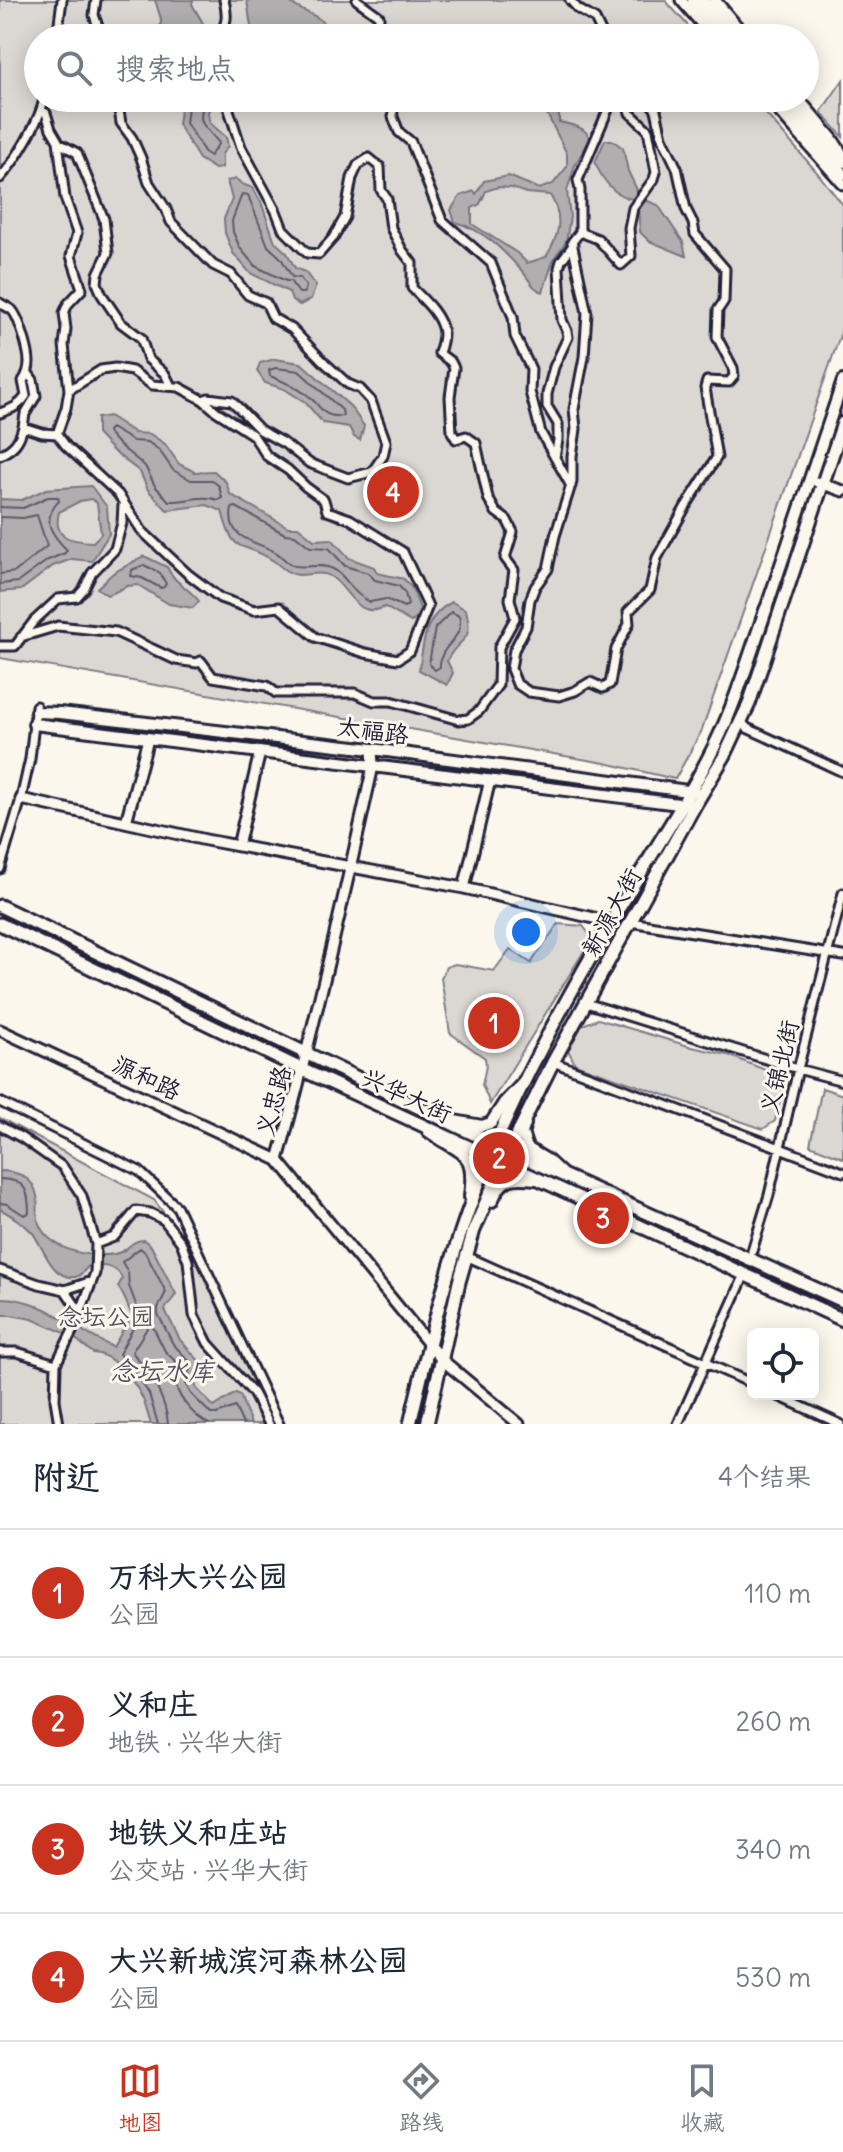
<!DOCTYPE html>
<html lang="zh">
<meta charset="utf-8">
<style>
:root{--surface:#fff;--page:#f6f6f7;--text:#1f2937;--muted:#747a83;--line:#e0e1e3;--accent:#c8321e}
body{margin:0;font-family:Delius,"LXGW WenKai TC",sans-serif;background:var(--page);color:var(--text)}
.controls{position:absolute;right:24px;bottom:24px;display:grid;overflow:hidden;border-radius:12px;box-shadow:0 4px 20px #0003}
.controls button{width:72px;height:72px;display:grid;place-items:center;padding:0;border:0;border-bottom:2px solid var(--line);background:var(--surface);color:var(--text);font:40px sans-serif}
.you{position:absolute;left:526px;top:932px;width:28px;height:28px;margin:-20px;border:6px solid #fff;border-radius:50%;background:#1a73e8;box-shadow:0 0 0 12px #1a73e833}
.badge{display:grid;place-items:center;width:52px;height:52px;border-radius:50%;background:var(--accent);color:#fff;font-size:26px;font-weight:700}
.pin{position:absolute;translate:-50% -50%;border:4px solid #fff;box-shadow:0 2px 8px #0006}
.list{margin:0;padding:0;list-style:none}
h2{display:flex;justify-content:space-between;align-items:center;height:104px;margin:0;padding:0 32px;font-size:34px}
h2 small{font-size:26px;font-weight:400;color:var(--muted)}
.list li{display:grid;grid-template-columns:52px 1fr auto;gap:24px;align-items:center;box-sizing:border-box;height:128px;padding:0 32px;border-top:2px solid var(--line)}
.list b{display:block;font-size:30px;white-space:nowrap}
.list p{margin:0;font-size:26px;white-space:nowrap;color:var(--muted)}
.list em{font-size:26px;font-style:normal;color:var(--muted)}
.icon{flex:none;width:44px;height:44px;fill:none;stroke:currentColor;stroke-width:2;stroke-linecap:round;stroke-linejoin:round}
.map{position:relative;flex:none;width:843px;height:1424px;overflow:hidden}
.search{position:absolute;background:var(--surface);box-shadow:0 4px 20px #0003;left:24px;right:24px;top:24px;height:88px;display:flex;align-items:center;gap:20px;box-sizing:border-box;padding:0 28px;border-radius:44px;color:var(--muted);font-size:30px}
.sheet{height:616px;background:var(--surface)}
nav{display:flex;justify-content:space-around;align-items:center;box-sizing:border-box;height:112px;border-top:2px solid var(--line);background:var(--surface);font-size:22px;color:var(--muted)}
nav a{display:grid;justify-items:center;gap:4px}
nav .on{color:var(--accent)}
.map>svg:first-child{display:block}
.green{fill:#dbd8d3;stroke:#7e7d87;stroke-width:2}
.water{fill:#b1aeb0;stroke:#787681;stroke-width:2;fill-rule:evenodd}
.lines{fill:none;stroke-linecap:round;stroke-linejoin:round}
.shore{stroke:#5b5a6a;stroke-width:2}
.minor-casing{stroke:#22223b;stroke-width:13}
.tertiary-casing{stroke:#22223b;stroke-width:15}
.secondary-casing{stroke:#22223b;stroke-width:16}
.primary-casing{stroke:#22223b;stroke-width:17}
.minor{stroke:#fbf7ec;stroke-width:7}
.tertiary{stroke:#fbf7ec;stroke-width:9}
.secondary{stroke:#fbf7ec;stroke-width:10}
.primary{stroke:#fbf7ec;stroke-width:11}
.labels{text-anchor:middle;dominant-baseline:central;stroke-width:6;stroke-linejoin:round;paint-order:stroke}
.street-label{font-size:24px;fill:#22223b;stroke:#fbf7ec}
.park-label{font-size:24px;fill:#505061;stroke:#fbf7ec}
.water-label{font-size:26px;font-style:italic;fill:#545364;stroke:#fbf7ec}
</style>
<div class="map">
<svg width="843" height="1424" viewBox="0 0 843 1424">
<rect width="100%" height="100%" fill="#fbf7ec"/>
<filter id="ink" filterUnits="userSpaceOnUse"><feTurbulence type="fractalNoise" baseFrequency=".0125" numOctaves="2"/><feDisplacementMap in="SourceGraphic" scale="16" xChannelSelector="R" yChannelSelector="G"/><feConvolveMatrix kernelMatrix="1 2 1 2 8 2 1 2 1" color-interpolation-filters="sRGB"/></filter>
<g filter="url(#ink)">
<!-- green -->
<path class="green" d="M0,0H665L699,38H38V98H752L815,170L843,205V327L701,732L675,779L605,763L0,658Z
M843,80V137L821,112Z
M558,924L583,926L592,938L490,1104L482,1085L486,1066L485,1058L450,1033L441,978L446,967L455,964L494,971L510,949L531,963Z
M598,1019L692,1047L728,1055L775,1074L783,1089L775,1121L763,1129L575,1064L568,1050L582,1025Z
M822,1088L843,1095V1158L810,1145Z
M0,1118L154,1200L191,1249L274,1424H0Z"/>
<!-- water -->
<path class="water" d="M155,0H193L192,4L204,25L202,38H160L161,19Z
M247,0H288C303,17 324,10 330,38H262L251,27Z
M182,98H213L208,113L210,123L226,137L228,146L222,154V168L215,169L199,159L178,124Z
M545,98H554L559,111V122C571,125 586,126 590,139L575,165L567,191L570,217L566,242L554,258L543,292C532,289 529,278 521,270C501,248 485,231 455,222L451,210L460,196L474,191L476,194L484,181L509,176L539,189L553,184L567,167V154L546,112ZM498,187L512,188L526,193L550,195C564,218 559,236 546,257L527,263L517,253L472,224V208L480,204L486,191Z
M605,140H612L623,148L628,171L637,190L634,199C615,198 601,178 595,162Z
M236,179L242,184L253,188L261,202L275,242L287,253L295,268L305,272L316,286L311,299L300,305L292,301L289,292L250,273L233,253L225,233L224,219L232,199L227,181Z
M645,200L658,205L683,242L686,256L649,241L640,232L638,208Z
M275,359L301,363L350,406L364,426L360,440L354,437L349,427L323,423L305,402L284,389L265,383L257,371L260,363Z
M109,416L135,433L150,434L165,444L179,464L195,472L214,471L226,482L230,494L288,527H298L314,540L332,539L349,558L374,567L377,573L404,579L412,588L420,609L415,620L411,622L385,607C356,621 349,587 330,576C320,571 309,575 299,575C286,574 282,566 272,560C240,539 234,558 222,511L207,505L167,510L148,490L140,472L113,451L97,434V418Z
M91,486L107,507L109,534L92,561L72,559L53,566L21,590L0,592V499L22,500L46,489ZM91,499L97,503L101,534L93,542C72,541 52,539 59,512L80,501Z
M144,556L167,567C174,583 188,587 199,601L193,608L169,604L138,585L127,586L113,593L107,595L97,588L113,573Z
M452,602L466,610C475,645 458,636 447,661L453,673L447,685L419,670C424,642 423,617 452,602Z
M0,1171C16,1171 34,1177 37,1196C39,1204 36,1212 38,1220C42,1239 63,1249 80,1253C92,1255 112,1257 123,1251C131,1246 133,1240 144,1240L151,1246L176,1294C173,1300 167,1304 165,1310L180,1340L203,1365L204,1370L199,1371L194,1381L197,1389L214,1407L236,1393L240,1395L251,1424H151C148,1416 146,1407 143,1399C135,1382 114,1354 93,1353L72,1336L32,1319L11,1315H0V1298C43,1297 75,1331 113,1347L132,1315C127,1306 125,1295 118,1287L122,1279C118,1265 103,1266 90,1265C85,1268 82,1276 75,1277C51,1280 43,1245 32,1232C23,1223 11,1215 0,1209Z"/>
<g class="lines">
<!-- shore -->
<path class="shore" d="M189,98L186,123L205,153L210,156L219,143C203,123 196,126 205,98
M242,194L248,195L268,246L281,258L292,277L300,278L306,286L304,293H299L290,281H286L255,266L240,248L233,232L232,221Z
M276,368L299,371L342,410L343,416C321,419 321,404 306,394C294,386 283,381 270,376L269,370Z
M111,428L133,441L148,442L159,450L173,470L191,480H212L219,486L222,498L218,500C202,494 185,502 169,501L155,486L145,466L119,445L109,434L108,431Z
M0,507L23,508L48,497H58L59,501C40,520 52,535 67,550L65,553L48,560L18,582L0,584
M236,507L285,534L295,535L310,547L329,548L345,566L368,573L375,580L399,586L405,593L408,605L404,607L386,599L370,602C365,599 359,596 355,591C348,584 342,573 333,569C320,563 308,568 295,566C286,564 283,556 275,552C254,540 226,540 232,508Z
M0,517L23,518L37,515L47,546L15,572L0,574
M144,565L160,573L166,584L164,587L161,588L142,578L131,576L132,570Z
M451,612L459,616C466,639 438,645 440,667L435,670L429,664L435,628Z
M0,1179C25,1180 29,1189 29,1213L24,1215L7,1204L0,1203
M158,1424L149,1394L133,1368L119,1354L140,1315L129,1286L128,1272L122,1262L140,1248L145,1252L166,1292L158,1308V1314L173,1344L192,1364L186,1379V1385L191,1394L211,1414H217L235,1407L243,1424
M168,1424C166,1397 149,1372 132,1352L149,1325L153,1327L165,1351L179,1365C178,1371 175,1378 176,1384C178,1399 196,1418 209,1424"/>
<defs>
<path id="minor" d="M96,0L94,15L102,38
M357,0L379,16V38
M570,0L578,9L595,19L604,38
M57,38L62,0
M218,38C227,24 228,16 224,0
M117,98L121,123L132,138L141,158L149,183L166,209L171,222L213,265L231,274L248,295L266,303L273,318L292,329L325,363L348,384L360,389L371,401L386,442L383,456L372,472L348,478L309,463L285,444L260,430L232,401L208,398L203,400
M392,98L393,117L399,132L411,142L442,220L491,263L513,317L515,336L531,369L530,392L541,433L571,486
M613,98L578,180L580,190V232L572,242L587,313L584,357L574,409L576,429L572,456V482L555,536L548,569L535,587L530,600L526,627L514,650L511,669L517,684L529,692L559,696L575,691L590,682L603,688L610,684L616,649L629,624L628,612L650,590L657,558L686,506L717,457L705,388L707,381L729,382L734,376L733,368L717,337L718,310L724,301L725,269L695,234L693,223L686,209L677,168L662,137L656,110L647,98
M42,110L46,113L51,129L58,141L65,198L77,233L71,256L82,289L68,304L64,313L66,329L64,345L69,390L66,408L57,434
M59,143L77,153L104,219L108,253L98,274L97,283L102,295L121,323L141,338L148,359L165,374L171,386
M0,178C15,162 41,119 44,98
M580,232L598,239L621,265L631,256L629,228L633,208L654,179L656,172L648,130L630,113L627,104L630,98
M0,303C1,304 11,309 12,310C19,317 29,351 29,362C29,370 27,375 23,381L26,396C19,406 12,409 0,413
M23,427L25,414L36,396L33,380L28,373
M0,455C14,448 19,442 23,427L42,433L57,434L66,446L118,494L142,531L188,574L220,598L254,610L279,607L315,637L365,653L398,659L410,651L428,606L403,552L350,519L327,511L324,500L306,487L288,470L267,456L253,435L216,411L203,400L179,387L152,385L132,371L115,368L101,370L69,390
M555,458L558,440V424L547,406V394L554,367L568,337L567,331L562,320L559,268L561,261L573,245
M21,637L58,626L116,632L176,660L197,663L201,661L213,677L267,686L276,693H355L374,701H391L459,720L468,719L479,711L498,685L499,647L515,618L510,599L514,570L505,558L513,532L507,520L496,512L488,498L476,443L466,436L456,439L452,432L450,397L454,368L451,362L439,353C441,347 443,339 443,333C442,316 423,299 412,288V263L402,250L391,228L387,199L381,190L380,167L369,158L358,165L352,178L345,217L333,238L319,254L307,253L283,229L276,211L241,147L229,110L230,98
M0,646H15L34,621L58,599L77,597L84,589L92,573L115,549L122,523L123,505
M741,721L747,728L843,772
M0,869L21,799L30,759L36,706
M630,922L843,956
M586,1003L798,1069L843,1081
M553,1062L843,1172
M0,1102L139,1171L177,1207L279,1424
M0,1126L22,1138L63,1167L82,1196L96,1244L95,1273L92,1281L77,1322L56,1364L55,1400L59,1424
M96,1244L114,1237L136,1211L150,1213L164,1220L181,1242L188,1261L194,1315L208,1343L253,1393L269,1424
M752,1251L769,1195L798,1069L843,893
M466,1256L753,1384
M0,1270L39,1284L65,1290L92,1281
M65,1290L80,1312
M0,1352H17L56,1364
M774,1394L840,1424
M678,1424L742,1281"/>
<path id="tertiary" d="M681,0L714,38
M715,0L747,38
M767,98L843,184
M798,98L832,138L843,155
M817,482L843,491
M372,749L373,766C344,898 314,1030 278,1160L441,1359L519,1424
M21,799L206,840L464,888L611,922
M126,822L148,739
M238,846L260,752
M464,888L490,780
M0,1030L278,1160"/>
<path id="secondary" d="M693,0L725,38
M704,0L736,38
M777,98L843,174
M787,98L843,162
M766,609L843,381
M36,712L60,713L372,749L695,792
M34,724L687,805
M449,1120L482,1126L491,1123L504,1103L521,1085
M525,1124L522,1133L527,1148L547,1160L561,1173
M428,1131C462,1156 476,1148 470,1197
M492,1201C502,1177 512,1176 536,1179"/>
<path id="primary" d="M0,906L509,1151L843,1301
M0,924L303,1070L843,1320
M410,1424C431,1334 452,1243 489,1158C523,1077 567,998 611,922C645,863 685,806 715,745C736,702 750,654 766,609
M427,1424L459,1282L474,1230L503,1163L553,1062L695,805L725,755L749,704L843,423"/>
</defs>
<!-- minor casing -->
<use href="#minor" class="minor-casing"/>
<!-- tertiary casing -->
<use href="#tertiary" class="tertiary-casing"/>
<!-- secondary casing -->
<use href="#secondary" class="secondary-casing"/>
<!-- primary casing -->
<use href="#primary" class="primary-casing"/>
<!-- minor -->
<use href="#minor" class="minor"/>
<!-- tertiary -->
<use href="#tertiary" class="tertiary"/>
<!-- secondary -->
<use href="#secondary" class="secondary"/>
<!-- primary -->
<use href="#primary" class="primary"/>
</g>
</g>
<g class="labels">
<!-- street labels -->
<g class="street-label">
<text transform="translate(373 730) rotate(7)">太福路</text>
<text transform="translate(611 912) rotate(-61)">新源大街</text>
<text transform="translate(779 1067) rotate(-77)">义锦北街</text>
<text transform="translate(147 1077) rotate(25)">源和路</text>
<text transform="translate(407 1095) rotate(25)">兴华大街</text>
<text transform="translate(273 1101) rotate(-75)">义忠路</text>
</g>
<!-- park labels -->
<g class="park-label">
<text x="106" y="1316">念坛公园</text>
</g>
<!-- water labels -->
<g class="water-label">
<text x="162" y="1370">念坛水库</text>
</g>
</g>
</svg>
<div class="controls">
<button><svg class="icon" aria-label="locate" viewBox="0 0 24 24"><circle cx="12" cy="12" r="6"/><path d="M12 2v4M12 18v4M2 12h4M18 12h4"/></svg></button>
</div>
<div class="you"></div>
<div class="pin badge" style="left:494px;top:1023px">1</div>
<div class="pin badge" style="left:499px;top:1158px">2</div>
<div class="pin badge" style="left:603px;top:1218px">3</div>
<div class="pin badge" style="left:393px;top:492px">4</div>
<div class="search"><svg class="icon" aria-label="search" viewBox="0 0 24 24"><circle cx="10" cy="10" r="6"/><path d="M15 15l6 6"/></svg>搜索地点</div>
</div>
<section class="sheet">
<h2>附近<small>4个结果</small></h2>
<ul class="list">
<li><span class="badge">1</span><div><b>万科大兴公园</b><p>公园</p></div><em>110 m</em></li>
<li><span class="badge">2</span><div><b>义和庄</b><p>地铁 · 兴华大街</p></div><em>260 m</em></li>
<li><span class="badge">3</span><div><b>地铁义和庄站</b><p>公交站 · 兴华大街</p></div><em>340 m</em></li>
<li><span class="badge">4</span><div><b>大兴新城滨河森林公园</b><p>公园</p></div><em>530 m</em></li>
</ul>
</section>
<nav>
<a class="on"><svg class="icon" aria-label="map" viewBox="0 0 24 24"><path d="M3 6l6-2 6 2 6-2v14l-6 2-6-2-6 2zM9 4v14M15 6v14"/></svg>地图</a>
<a><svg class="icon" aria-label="directions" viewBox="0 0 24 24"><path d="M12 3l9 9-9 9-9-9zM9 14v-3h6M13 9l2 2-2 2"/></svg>路线</a>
<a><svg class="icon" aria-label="saved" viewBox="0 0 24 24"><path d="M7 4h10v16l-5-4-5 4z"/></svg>收藏</a>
</nav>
